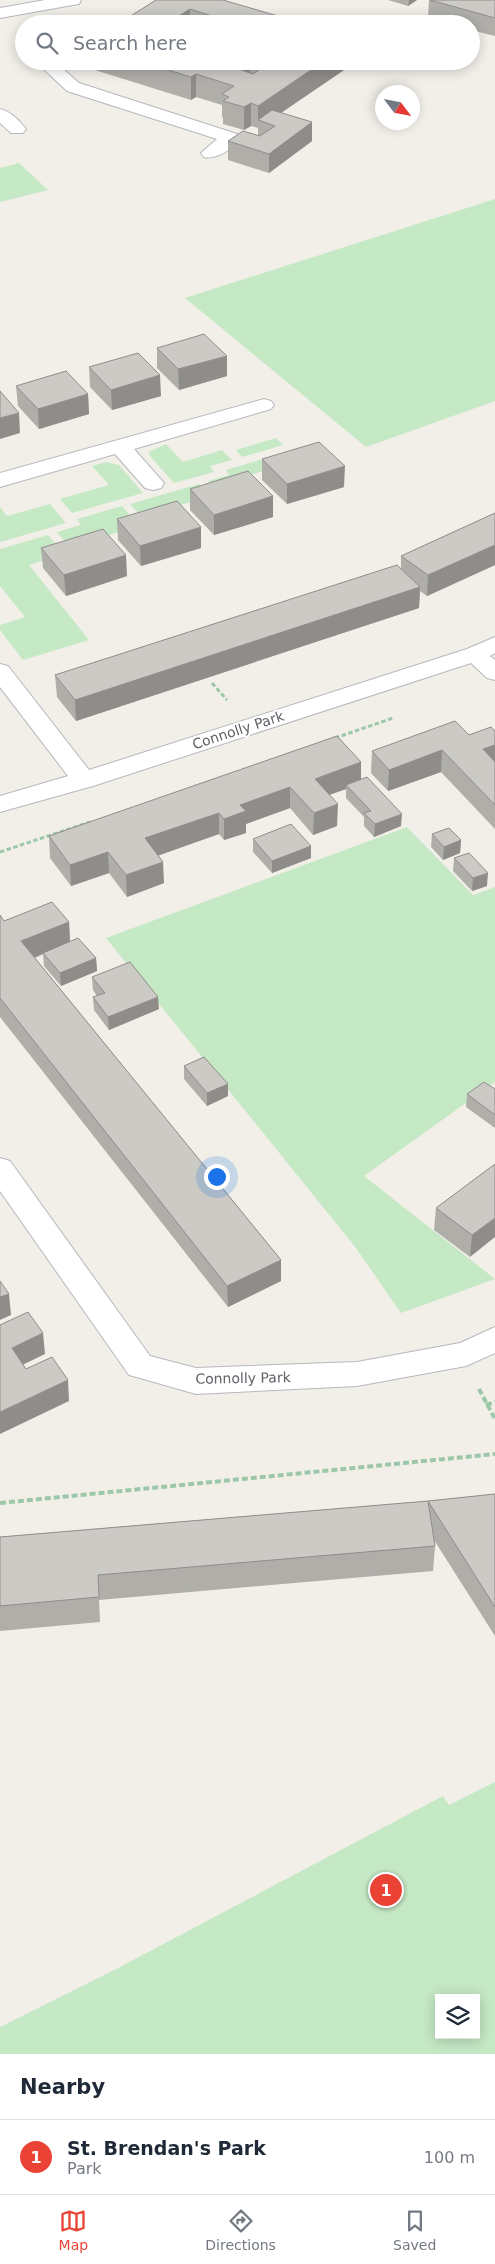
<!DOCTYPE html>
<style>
:root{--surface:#fff;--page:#f6f6f7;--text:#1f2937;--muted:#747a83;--line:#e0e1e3;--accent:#ea4335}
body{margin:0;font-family:"DejaVu Sans",sans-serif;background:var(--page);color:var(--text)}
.controls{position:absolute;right:15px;bottom:15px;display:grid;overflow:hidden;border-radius:0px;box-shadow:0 2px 12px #0003}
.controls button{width:45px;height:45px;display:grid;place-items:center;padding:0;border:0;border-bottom:1px solid var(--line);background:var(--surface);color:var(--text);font:25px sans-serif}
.compass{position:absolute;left:375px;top:85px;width:45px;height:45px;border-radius:50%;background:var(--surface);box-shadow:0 2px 12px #0003;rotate:122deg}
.you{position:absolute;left:216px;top:1176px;width:18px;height:18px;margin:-12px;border:4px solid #fff;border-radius:50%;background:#1a73e8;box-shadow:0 0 0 8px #1a73e833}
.badge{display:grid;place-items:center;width:32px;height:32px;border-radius:50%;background:var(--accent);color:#fff;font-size:16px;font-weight:700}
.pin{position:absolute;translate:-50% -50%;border:2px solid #fff;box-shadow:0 1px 5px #0006}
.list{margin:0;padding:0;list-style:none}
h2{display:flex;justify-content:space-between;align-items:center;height:65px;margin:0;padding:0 20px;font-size:21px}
h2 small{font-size:16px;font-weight:400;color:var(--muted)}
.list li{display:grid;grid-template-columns:32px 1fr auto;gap:15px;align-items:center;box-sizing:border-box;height:75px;padding:0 20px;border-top:1px solid var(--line)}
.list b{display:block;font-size:19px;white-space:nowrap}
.list p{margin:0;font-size:16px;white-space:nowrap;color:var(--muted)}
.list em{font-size:16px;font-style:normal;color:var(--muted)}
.icon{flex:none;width:28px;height:28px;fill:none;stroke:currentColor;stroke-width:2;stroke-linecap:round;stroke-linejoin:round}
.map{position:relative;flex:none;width:495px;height:2054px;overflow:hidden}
.search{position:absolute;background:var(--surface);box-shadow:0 2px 12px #0003;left:15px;right:15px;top:15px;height:55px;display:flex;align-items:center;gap:12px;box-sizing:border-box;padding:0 18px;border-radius:28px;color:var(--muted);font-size:19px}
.sheet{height:140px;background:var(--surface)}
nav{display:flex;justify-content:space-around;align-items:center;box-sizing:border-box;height:70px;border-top:1px solid var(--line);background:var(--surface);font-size:14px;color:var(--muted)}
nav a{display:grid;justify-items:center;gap:2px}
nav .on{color:var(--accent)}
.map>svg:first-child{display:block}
.green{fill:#c5e8c5;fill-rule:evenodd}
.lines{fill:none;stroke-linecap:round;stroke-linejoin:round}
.minor-casing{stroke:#b5b8bc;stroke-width:2}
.path-far1{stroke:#9cc7a9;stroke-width:3;stroke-dasharray:4.5 2.5;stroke-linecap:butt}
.path{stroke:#9cc7a9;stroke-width:4;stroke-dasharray:6 3;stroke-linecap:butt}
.minor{fill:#fff;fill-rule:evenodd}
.wall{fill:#afaea9}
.shaded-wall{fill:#8f8d8a}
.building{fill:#cccac5;stroke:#8f8d8a}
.labels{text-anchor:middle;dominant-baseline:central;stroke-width:4;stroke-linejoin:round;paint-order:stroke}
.street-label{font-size:14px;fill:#5f6368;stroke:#fff}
</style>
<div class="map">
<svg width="495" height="2054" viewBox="0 0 495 2054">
<rect width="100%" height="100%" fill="#f1efe8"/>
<!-- green -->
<path class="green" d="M19,163L48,190L0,202V168Z
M495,199V401L366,447L185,298Z
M276,438L283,445L242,457L236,450Z
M166,444L183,462L222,450L232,460L210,466L214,472L174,483L150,456L149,452Z
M270,457L279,466L247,476L220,494L208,481L229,475L226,470Z
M106,462L119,465L143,493L72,513L60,499L109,485L92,466Z
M199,484L210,496L177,506L148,524L130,504Z
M50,504L66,523L0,542V507L7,516Z
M122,506L139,526L105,536L73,552L57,532L81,525L77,519Z
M48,535L64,554L29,565L89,640L23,660L0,630V625L25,617L0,586V549Z
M407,827L473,895L495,887V1082L364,1176L495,1279L401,1313L356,1248L106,938Z
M495,1782V2054H0V2027L120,1967L443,1796L449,1805ZM439,1998H476V2035H439Z"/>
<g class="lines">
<defs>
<path id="minor" d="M45,0H81L79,4L73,5L0,18V8Z
M35,61H54L79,83L237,134L240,138C233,149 216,160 204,157L201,153L217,139L67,91Z
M0,109C10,111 20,121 26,129L23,133H11L0,123Z
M264,399L271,401L274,405L271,409L134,449L164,483L161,488L153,490L145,488L115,454L0,487V473Z
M495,637V653L490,656L495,660V680L487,678L471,663L93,786L0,812V796L68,776L0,687V664L8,666L89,770L467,649Z
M0,1158L10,1161L150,1356L196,1368L357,1362L460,1343L495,1327V1353L466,1366L357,1386L196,1394L140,1378L129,1375L0,1191Z"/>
</defs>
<!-- minor casing -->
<use href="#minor" class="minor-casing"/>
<!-- path-far1 -->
<path class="path-far1" d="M212,683L227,700
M335,738L393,718
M0,852L93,821"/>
<!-- path -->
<path class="path" d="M479,1389L495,1419
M486,1405L495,1402
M0,1503L495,1454"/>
<!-- minor -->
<use href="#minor" class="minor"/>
</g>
<!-- wall -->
<path class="wall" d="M156,0L305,24H118Z
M388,0H417L408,6Z
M429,0H495V36L471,30V24H449L428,18Z
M85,61H344V70L281,113L312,141L269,173L228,160V141L258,135V128L251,126L244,130L223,124V118L222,117V105L196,97L191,100L85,67Z
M157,348L227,376L179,390L157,368Z
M89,367L161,396L112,410L90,387Z
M16,386L88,394L89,414L39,429L18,406Z
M262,459L344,487L287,504L262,480Z
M190,489L273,496V517L214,535L190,510Z
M495,513V565L427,596L420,591L419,608L76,721L57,697L55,675L401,568V556Z
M117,519L201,548L141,566L118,540Z
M41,548L127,576L66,596L43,568Z
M495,731V829L441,772L388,791L371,773L372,751Z
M361,762V780L401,826L374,837L364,826V817L346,798V789L329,795L337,826L313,835L290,808L246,824V833L224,840L219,834L158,855L164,883L127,897L109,873L71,886L50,858L49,836Z
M432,834L461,840L460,853L443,860L431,847Z
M253,839L311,858L272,873L253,852Z
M454,858L487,886L472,891L453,871Z
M0,915L4,921L69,922L70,942L96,958L97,971L61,986L44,966L43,954L35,958L281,1260V1281L228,1307L0,1017Z
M92,977L159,1009L109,1030L94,1010L93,997L97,996L93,990Z
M184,1066L228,1084V1096L207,1106L184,1079Z
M495,1089V1128L466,1107L467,1094Z
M495,1164L470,1257L434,1230L436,1208Z
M495,1494V1636L434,1540L435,1546L433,1571L99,1600L100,1622L0,1631V1537L428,1501Z"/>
<!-- shaded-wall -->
<path class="shaded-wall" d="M409,0H417L408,6Z
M190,9V24H166Z
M247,61H250V82L236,68Z
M324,61H344V70L266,123L258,120V106Z
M196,74V97L191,100V77Z
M251,103V126L244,130V107Z
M312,122V141L269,173V154Z
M227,356V376L179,390L178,369Z
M160,375L161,396L112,410L111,390Z
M88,394L89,414L39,429L38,409Z
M19,413L20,433L0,439V418Z
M345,466L344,487L287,504V484Z
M273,496V517L214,535V515Z
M201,527V548L141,566L140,546Z
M495,545V565L427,596L428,575Z
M126,555L127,576L66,596L64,575Z
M420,587L419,608L76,721L75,700Z
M495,745V765L483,749Z
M442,750L441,772L388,791L389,770Z
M361,762V784L346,785V789L314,800L315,779Z
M290,787V808L246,824V833L224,840V819L240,805Z
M338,804L337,826L313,835L314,813Z
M219,813V834L146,860L145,838Z
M402,814L401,826L374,837L375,824Z
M461,840L460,853L443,860L444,847Z
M311,846V858L272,873V861Z
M108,852L109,873L71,886L70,865Z
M163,862L164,883L127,897L126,875Z
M488,873L487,886L472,891L473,878Z
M69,922L70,943L23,962L21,941Z
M96,958L97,971L61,986L60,973Z
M158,997L159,1009L109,1030L108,1017Z
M228,1084V1096L207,1106V1093Z
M495,1218V1237L470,1257L472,1235Z
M281,1260V1281L228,1307L227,1286Z
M9,1294L11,1315L0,1320V1297Z
M43,1333L45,1354L14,1369L12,1348Z
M68,1380L69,1401L0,1434V1412Z"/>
<!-- building -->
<path class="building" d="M156,0H223L305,24H237L190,9L166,24H118Z
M430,0H495V18Z
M139,61H247L236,68L253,74L267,64L258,61H324L258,106L251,103L244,107L223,101L229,97L222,94L234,86L196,74L191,77Z
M272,110L312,122L269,154L228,141L243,131L260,136L275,126L258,120Z
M204,334L227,356L178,369L157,348Z
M138,353L160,375L111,390L89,367Z
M66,371L88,394L38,409L16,386Z
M0,391L19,413L0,418Z
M319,442L345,466L287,484L262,459Z
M248,471L273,496L214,515L190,489Z
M177,501L201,527L140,546L117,519Z
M495,513V545L428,575L401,556Z
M103,529L126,555L64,575L41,548Z
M397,565L420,587L75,700L55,675Z
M455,721L469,735L491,727L495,731V745L483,749L495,762V805L442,750L389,770L372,751Z
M337,736L361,762L315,779L338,804L314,813L290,787L240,805L246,811L224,819L219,813L145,838L163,862L126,875L108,852L70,865L49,836Z
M367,777L402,814L375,824L364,813L371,811L346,785Z
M291,824L311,846L272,861L253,839Z
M449,828L461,840L444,847L432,834Z
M469,853L488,873L473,878L454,858Z
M52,902L69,922L21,941L281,1260L227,1286L0,998V915L4,921Z
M78,938L96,958L60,973L43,953Z
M130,962L158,997L108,1017L93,997L105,993L92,977Z
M204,1057L228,1084L207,1093L184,1066Z
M484,1082L495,1089V1115L467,1094Z
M495,1164V1218L472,1235L436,1208Z
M0,1281L9,1294L0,1297Z
M28,1312L43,1333L12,1348L26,1369L52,1357L68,1380L0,1412V1325Z
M495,1494V1607L428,1501L435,1546L98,1575L99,1597L0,1606V1537L428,1501Z"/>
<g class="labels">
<!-- street labels -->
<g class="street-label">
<text transform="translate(238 730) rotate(-18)">Connolly Park</text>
<text transform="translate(243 1378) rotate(-1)">Connolly Park</text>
</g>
</g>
</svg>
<div class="controls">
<button><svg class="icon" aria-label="layers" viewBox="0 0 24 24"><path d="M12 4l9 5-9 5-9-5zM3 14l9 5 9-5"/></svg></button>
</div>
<svg class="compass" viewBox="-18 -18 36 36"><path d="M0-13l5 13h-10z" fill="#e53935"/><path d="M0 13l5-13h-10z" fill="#747a83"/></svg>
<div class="you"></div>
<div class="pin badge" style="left:386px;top:1890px">1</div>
<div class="search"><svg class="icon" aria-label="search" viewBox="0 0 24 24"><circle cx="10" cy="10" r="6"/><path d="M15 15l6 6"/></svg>Search here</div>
</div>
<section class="sheet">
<h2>Nearby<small></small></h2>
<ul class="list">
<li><span class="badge">1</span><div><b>St. Brendan's Park</b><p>Park</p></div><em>100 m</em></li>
</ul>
</section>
<nav>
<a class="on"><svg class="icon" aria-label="map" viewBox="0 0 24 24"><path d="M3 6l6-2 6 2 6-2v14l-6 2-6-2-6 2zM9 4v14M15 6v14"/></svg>Map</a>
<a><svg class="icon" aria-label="directions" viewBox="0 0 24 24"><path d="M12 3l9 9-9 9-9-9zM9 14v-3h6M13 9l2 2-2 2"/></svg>Directions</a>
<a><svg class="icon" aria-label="saved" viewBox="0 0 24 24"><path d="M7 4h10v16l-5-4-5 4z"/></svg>Saved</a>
</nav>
